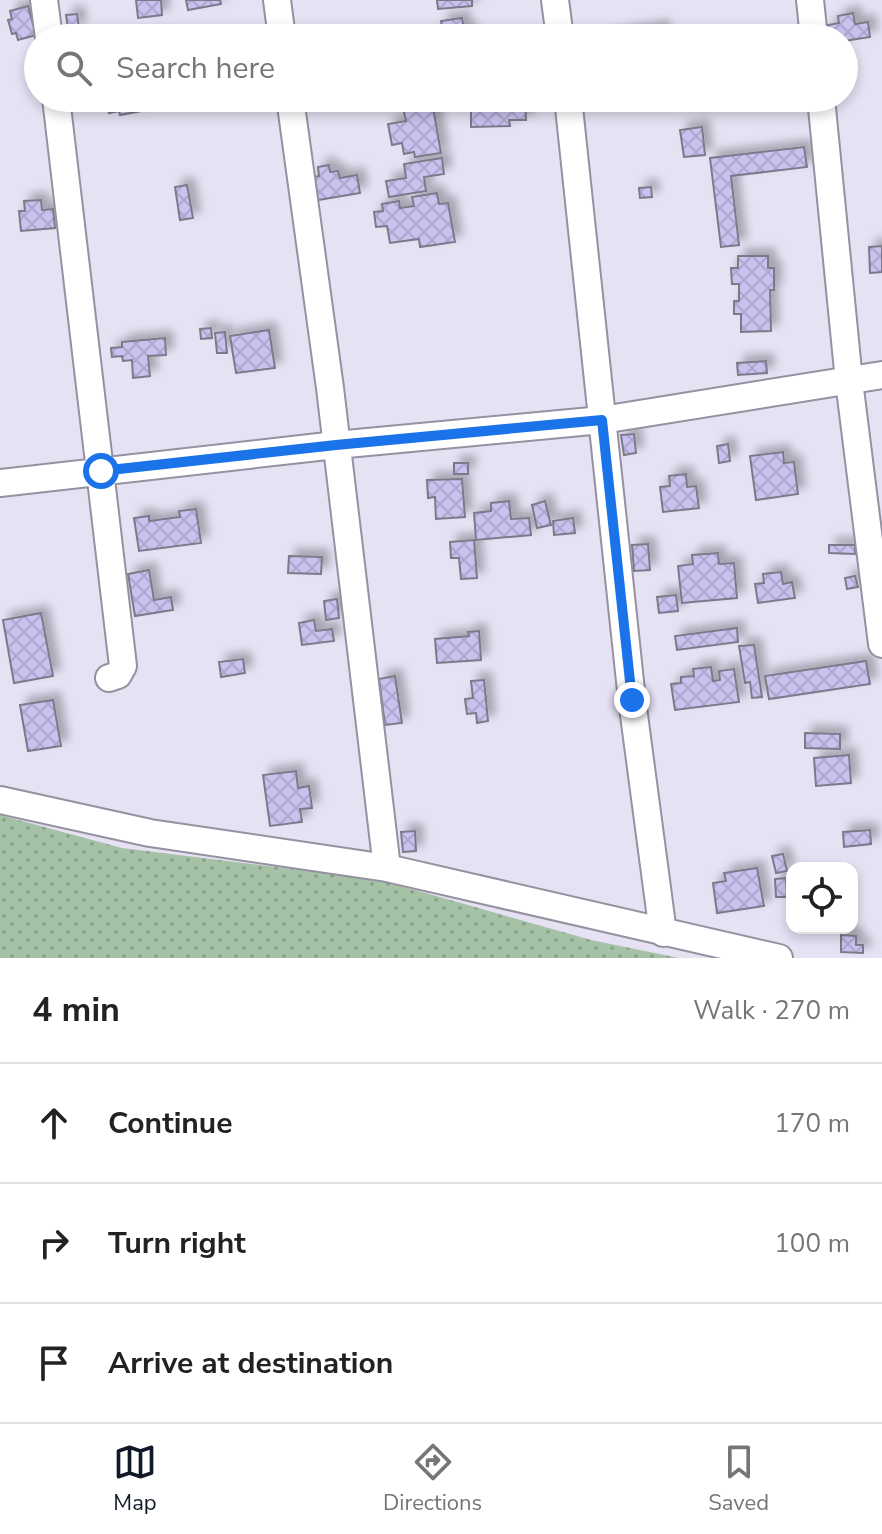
<!DOCTYPE html>
<meta charset="utf-8">
<style>
:root{--surface:#fff;--page:#f6f6f6;--text:#222;--muted:#767676;--line:#e0e0e0;--accent:#111827}
body{margin:0;font-family:"Nunito Sans",sans-serif;background:var(--page);color:var(--text)}
.controls{position:absolute;right:24px;bottom:24px;display:grid;overflow:hidden;border-radius:16px;box-shadow:0 4px 12px #0003}
.controls button{width:72px;height:72px;display:grid;place-items:center;padding:0;border:0;border-bottom:2px solid var(--line);background:var(--surface);color:var(--text);font:40px sans-serif}
.stop{position:absolute;width:24px;height:24px;margin:-18px;border:6px solid #1a73e8;border-radius:50%;background:#fff}
.stop.end{background:#1a73e8;border-color:#fff;box-shadow:0 2px 8px #0008}
.list{margin:0;padding:0;list-style:none}
h2{display:flex;justify-content:space-between;align-items:center;height:104px;margin:0;padding:0 32px;font-size:34px}
h2 small{font-size:26px;font-weight:400;color:var(--muted)}
.list li{display:grid;grid-template-columns:52px 1fr auto;gap:24px;align-items:center;box-sizing:border-box;height:120px;padding:0 32px;border-top:2px solid var(--line)}
.list b{display:block;font-size:30px;white-space:nowrap}
.list em{font-size:26px;font-style:normal;color:var(--muted)}
.icon{flex:none;width:44px;height:44px;fill:none;stroke:currentColor;stroke-width:2;stroke-linecap:round;stroke-linejoin:round}
.map{position:relative;flex:none;width:882px;height:958px;overflow:hidden}
.search{position:absolute;background:var(--surface);box-shadow:0 4px 12px #0003;left:24px;right:24px;top:24px;height:88px;display:flex;align-items:center;gap:20px;box-sizing:border-box;padding:0 28px;border-radius:44px;color:var(--muted);font-size:30px}
.sheet{height:464px;background:var(--surface)}
nav{display:flex;justify-content:space-around;align-items:center;box-sizing:border-box;height:112px;border-top:2px solid var(--line);background:var(--surface);font-size:22px;color:var(--muted)}
nav a{display:grid;justify-items:center;gap:4px}
nav .on{color:var(--accent)}
.map>svg:first-child{display:block}
.grass{fill:url(#grass-dots)}
.building{fill:url(#building-cross-hatch);stroke:#7c7a8a;stroke-width:2;filter:url(#shadow)}
.lines{fill:none;stroke-linecap:round;stroke-linejoin:round}
.minor-casing{stroke:#9591a1;stroke-width:30}
.minor{stroke:#fff;stroke-width:26}
.route{stroke:#1a73e8;stroke-width:10}
</style>
<div class="map">
<svg width="882" height="958" viewBox="0 0 882 958">
<defs>
<pattern id="grass-dots" width="8" height="8" patternUnits="userSpaceOnUse" patternTransform="scale(2)"><rect width="8" height="8" fill="#a5c2a7"/><path d="M2 2h.1M6 6h.1" fill="none" stroke="#879e89" stroke-width="1.8" stroke-linecap="round"/></pattern>
<pattern id="building-cross-hatch" width="8" height="8" patternUnits="userSpaceOnUse" patternTransform="scale(2)"><rect width="8" height="8" fill="#c9c2ef"/><path d="M0 0l8 8M0 8l8-8" fill="none" stroke="#ada7ce"/></pattern>
<filter id="shadow"><feDropShadow dx="7" dy="-7" stdDeviation="4" flood-color="#0004"/></filter>
</defs>
<rect width="100%" height="100%" fill="#e6e1f3"/>
<!-- grass -->
<path class="grass" d="M0,815L122,848L380,880L591,940L679,958H0Z"/>
<!-- building -->
<path class="building" d="M136,0H161L162,15L138,18Z
M186,0H220L221,4L188,10Z
M437,0H472V6L438,9Z
M28,6L36,35L18,40L16,33L12,34L8,20L12,19L10,11Z
M853,13L855,24L868,22L870,37L844,41V38H830L828,25L839,23L838,16Z
M77,14L79,28L68,29L66,15Z
M462,18L464,30L469,29L470,38H435L434,34L443,32L441,21Z
M661,27L664,38H651L649,30Z
M647,30L648,38H604V37Z
M106,98H145L147,110L120,115L119,111L109,113Z
M471,98H525L526,120H509L510,126L471,127Z
M432,102L441,153L415,157L414,152L404,154L402,143L392,145L388,124L406,121L403,108Z
M702,127L705,155L684,157L680,130Z
M804,147L807,167L731,176L739,245L721,247L710,158Z
M442,158L444,174L424,177L426,191L389,197L386,181L406,178L404,164Z
M329,165L330,172L338,171L340,178L357,175L360,193L318,200L313,177L319,176L318,167Z
M187,185L193,218L180,220L175,187Z
M651,187L652,197L640,198L639,188Z
M437,193L439,204L448,203L455,242L420,247L419,239L390,243L387,226L376,227L374,212L383,211L382,204L399,201L400,208L414,206L412,197Z
M41,200L42,210L53,209L55,228L21,231L19,211H25L24,201Z
M882,246V272L870,273L869,247Z
M738,256H768V268H774V290H770L771,331L741,332V314H734V301H739V284H732L731,268H738Z
M211,328L212,338L201,339L200,329Z
M269,330L275,368L236,373L230,336Z
M225,332L227,353H217L215,333Z
M165,338L166,355L148,356L150,376L133,378L132,360L123,361L122,356L112,357L111,348L122,347V342Z
M766,361L767,373L738,375L737,363Z
M634,434L636,453L624,455L621,435Z
M728,444L730,461L719,463L717,446Z
M783,452L784,463L794,462L798,494L756,500L750,456Z
M454,463H468V474H454Z
M686,474L687,487L696,486L699,508L663,512L660,487L670,486L669,476Z
M462,479L465,517L436,519L435,497L428,498L427,480Z
M509,501L511,519L529,518L531,535L476,540L474,513L491,511V503Z
M545,501L551,525L537,528L532,505Z
M196,509L201,543L139,551L134,518L149,516V521L180,517L179,511Z
M573,518L575,533L554,535L553,521Z
M474,540L477,578L461,579L459,558H451L450,542Z
M648,544L650,570L634,571L632,545Z
M829,545H855V554L829,553Z
M718,553L719,564L734,563L737,598L682,603L678,566L693,564L692,555Z
M289,556L322,557L321,574L288,573Z
M149,570L154,600L171,597L173,610L135,616L128,574Z
M781,572L783,584L792,582L795,598L758,603L755,584L764,583L763,574Z
M855,576L858,587L847,589L845,578Z
M676,595L678,611L659,613L657,597Z
M337,599L339,618L326,620L324,601Z
M41,613L53,676L14,683L3,620Z
M314,620L316,631L332,629L334,641L302,645L299,623Z
M737,628L738,642L677,650L675,636Z
M479,631L481,660L437,663L435,639L469,636L468,632Z
M754,645L762,697L752,698L750,682L745,683L739,646Z
M243,659L245,673L221,677L219,662Z
M866,661L870,684L769,699L765,676Z
M711,667L713,681L720,680L719,671L734,669L739,702L675,710L671,684L681,683V677L694,676L693,669Z
M395,676L402,723L385,725L379,679Z
M484,680L488,721L477,723L476,713L467,714L465,699L473,698L471,681Z
M53,700L61,746L28,751L20,705Z
M805,733L840,734V749L805,748Z
M849,755L851,783L816,786L814,758Z
M296,771L298,788L309,786L312,808L300,809L302,822L270,826L263,775Z
M870,830L871,844L844,847L843,832Z
M415,831L416,851L403,852L401,832Z
M783,854L787,871L776,873L772,856Z
M757,868L764,906L717,913L713,883L726,881L724,873Z
M786,878L787,897H776L775,879Z
M841,935L856,936V945H863V953L841,952Z"/>
<g class="lines">
<defs>
<path id="minor" d="M44,0L49,38
M277,0L282,38
M555,0L560,38
M810,0L814,38
M56,98L123,666L118,675L109,678
M290,98L330,388L387,868
M568,98L632,700L663,933
M821,98L849,381L882,644
M0,483L336,445L602,420L882,375
M0,800L150,833L387,868L779,958"/>
</defs>
<!-- minor casing -->
<use href="#minor" class="minor-casing"/>
<!-- minor -->
<use href="#minor" class="minor"/>
</g>
<g class="lines">
<!-- route -->
<path class="route" d="M101,471L336,445L602,420L632,700"/>
</g>
</svg>
<div class="controls">
<button><svg class="icon" aria-label="locate" viewBox="0 0 24 24"><circle cx="12" cy="12" r="6"/><path d="M12 2v4M12 18v4M2 12h4M18 12h4"/></svg></button>
</div>
<div class="stop" style="left:101px;top:471px"></div>
<div class="stop end" style="left:632px;top:700px"></div>
<div class="search"><svg class="icon" aria-label="search" viewBox="0 0 24 24"><circle cx="10" cy="10" r="6"/><path d="M15 15l6 6"/></svg>Search here</div>
</div>
<section class="sheet">
<h2>4 min<small>Walk · 270 m</small></h2>
<ul class="list">
<li><svg class="icon" aria-label="ahead" viewBox="0 0 24 24"><path d="M12 20V5M6 11l6-6 6 6"/></svg><div><b>Continue</b></div><em>170 m</em></li>
<li><svg class="icon" aria-label="right" viewBox="0 0 24 24"><path d="M7 20v-9h11M14 6l5 5-5 5"/></svg><div><b>Turn right</b></div><em>100 m</em></li>
<li><svg class="icon" aria-label="arrive" viewBox="0 0 24 24"><path d="M6 21V4h12l-3 4 3 4H6"/></svg><div><b>Arrive at destination</b></div></li>
</ul>
</section>
<nav>
<a class="on"><svg class="icon" aria-label="map" viewBox="0 0 24 24"><path d="M3 6l6-2 6 2 6-2v14l-6 2-6-2-6 2zM9 4v14M15 6v14"/></svg>Map</a>
<a><svg class="icon" aria-label="directions" viewBox="0 0 24 24"><path d="M12 3l9 9-9 9-9-9zM9 14v-3h6M13 9l2 2-2 2"/></svg>Directions</a>
<a><svg class="icon" aria-label="saved" viewBox="0 0 24 24"><path d="M7 4h10v16l-5-4-5 4z"/></svg>Saved</a>
</nav>
